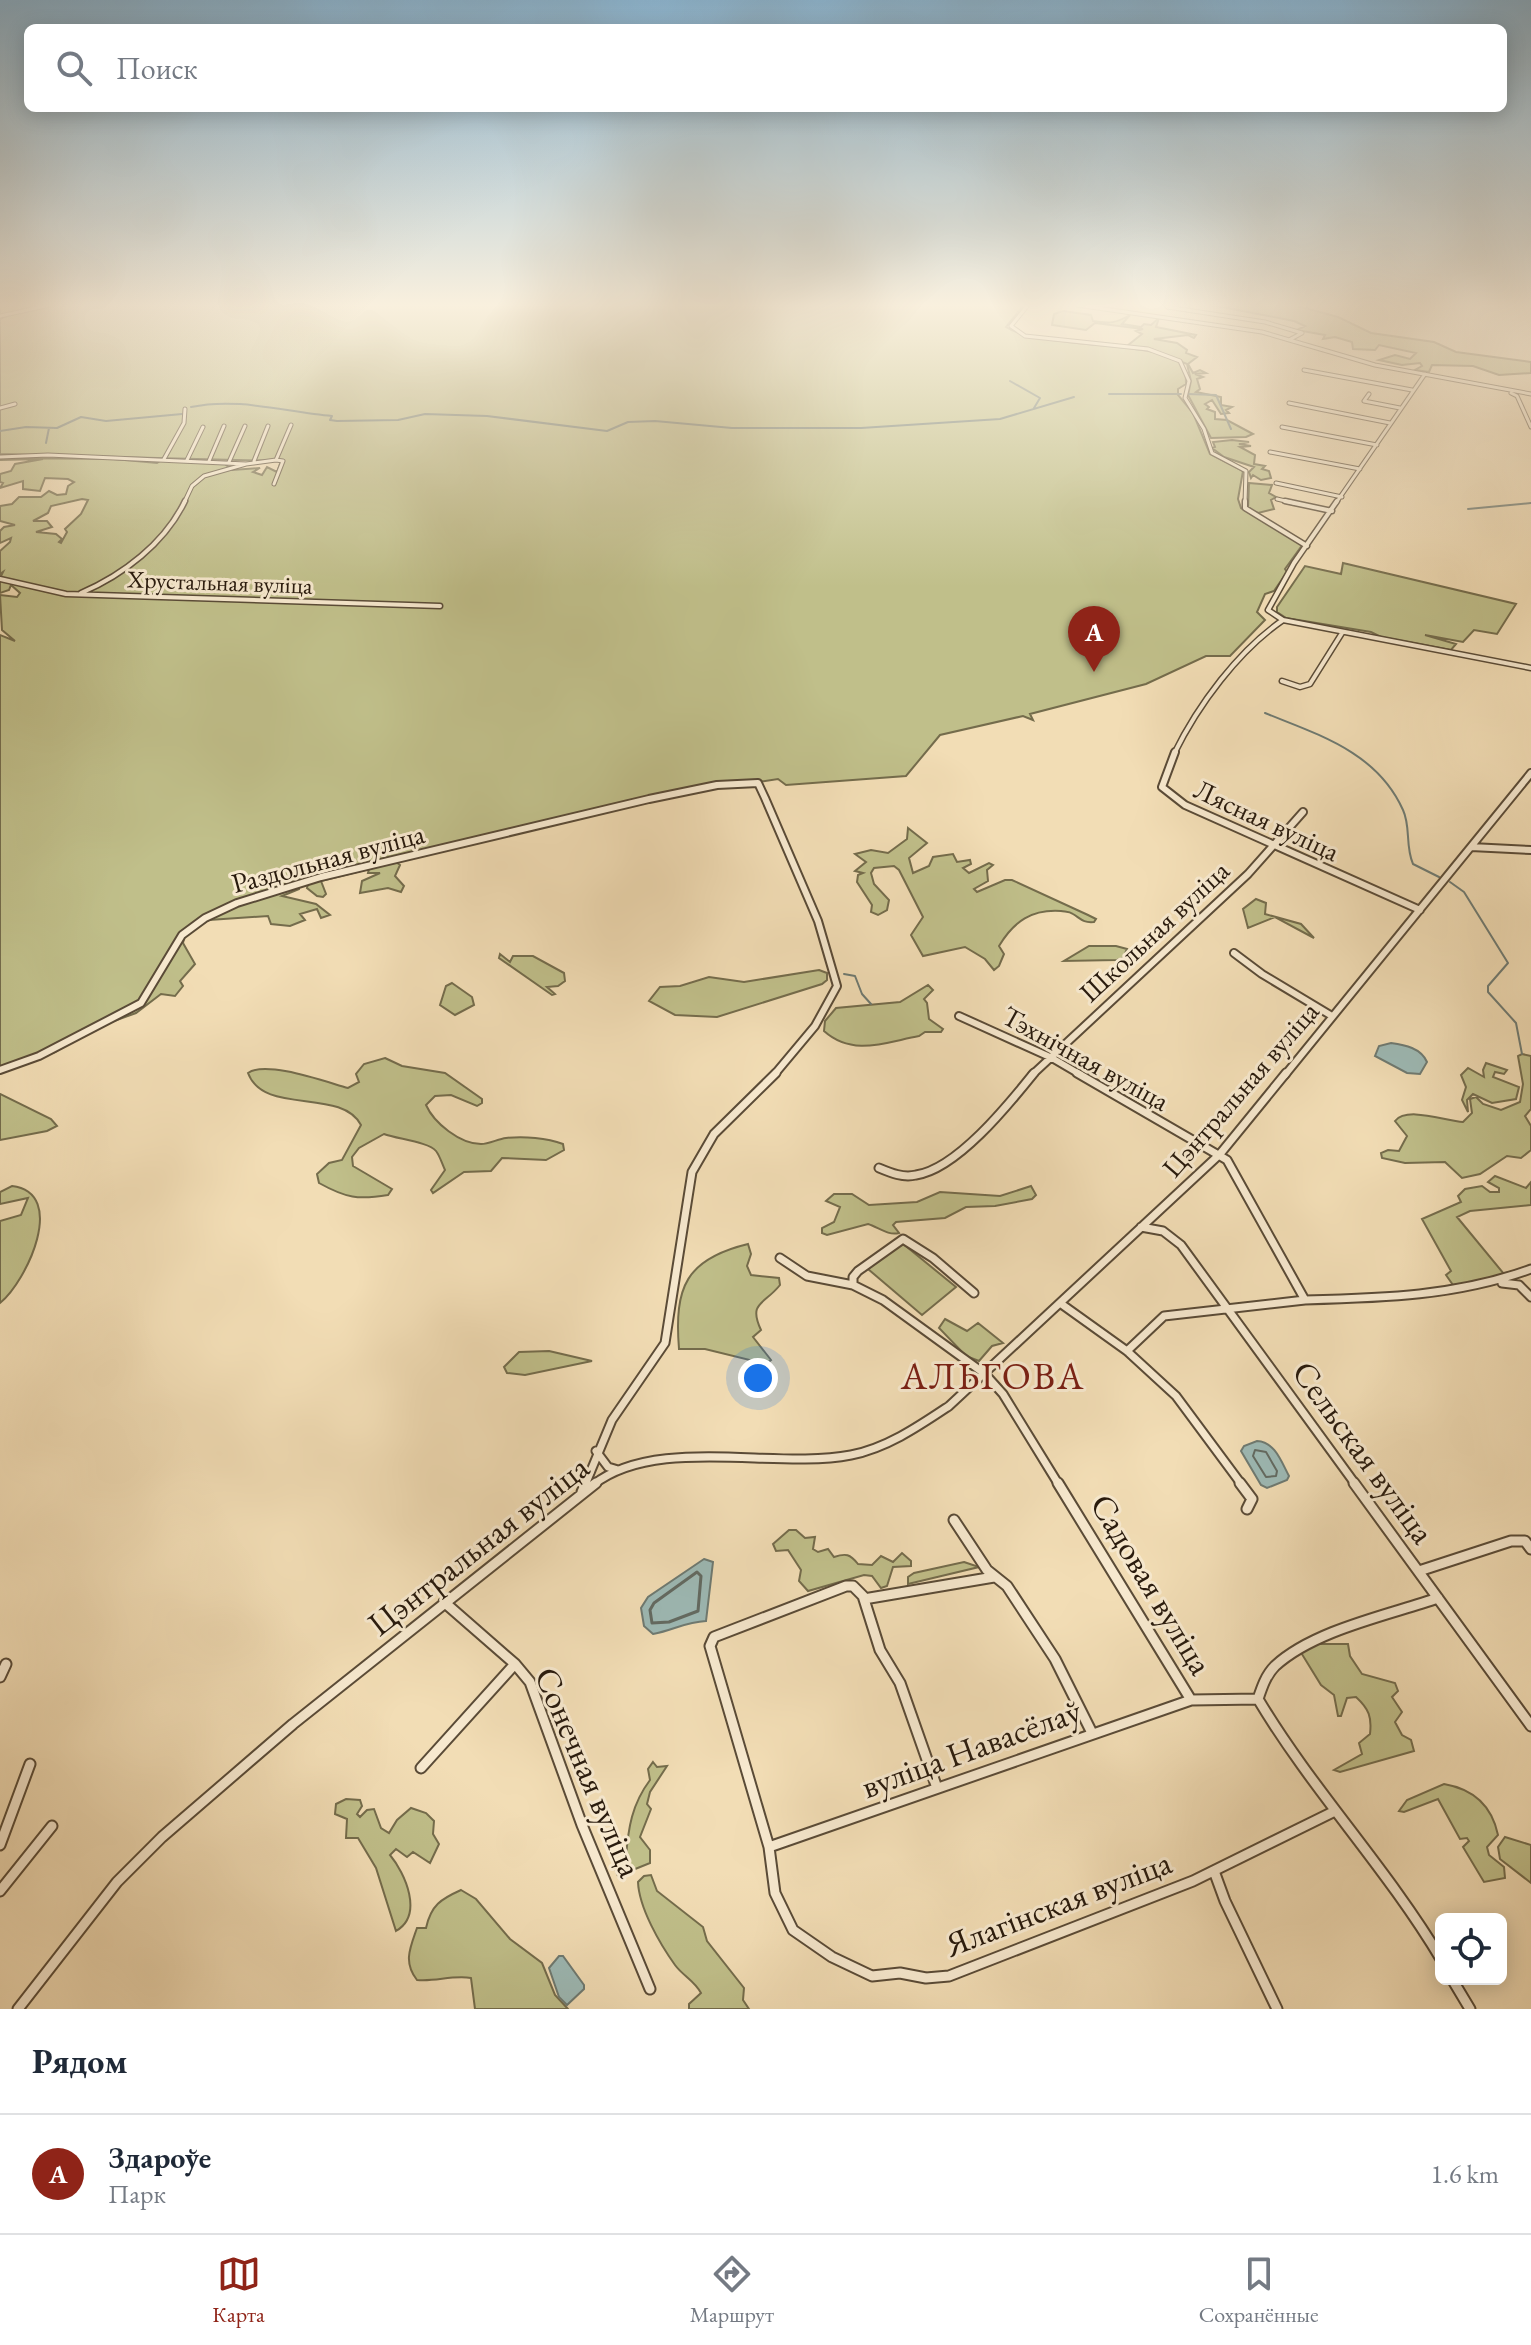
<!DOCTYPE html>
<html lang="ru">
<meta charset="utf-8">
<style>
:root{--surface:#fff;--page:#f2f2f3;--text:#1f2937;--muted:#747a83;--line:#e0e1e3;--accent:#8f2418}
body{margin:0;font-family:"EB Garamond",serif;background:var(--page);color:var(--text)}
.controls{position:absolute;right:24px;bottom:24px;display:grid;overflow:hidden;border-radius:12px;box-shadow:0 4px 20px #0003}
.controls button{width:72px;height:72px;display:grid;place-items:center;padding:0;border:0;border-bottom:2px solid var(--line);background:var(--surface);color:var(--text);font:40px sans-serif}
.you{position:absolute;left:758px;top:1378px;width:28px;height:28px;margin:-20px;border:6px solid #fff;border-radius:50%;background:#1a73e8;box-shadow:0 0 0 12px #1a73e833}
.badge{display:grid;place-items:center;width:52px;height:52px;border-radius:50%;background:var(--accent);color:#fff;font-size:26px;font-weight:700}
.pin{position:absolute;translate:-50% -66px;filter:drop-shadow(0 2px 4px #0008)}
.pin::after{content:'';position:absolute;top:42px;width:28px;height:24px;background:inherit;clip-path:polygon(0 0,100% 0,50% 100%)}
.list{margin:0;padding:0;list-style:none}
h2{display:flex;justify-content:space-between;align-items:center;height:104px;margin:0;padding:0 32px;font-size:34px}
h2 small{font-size:26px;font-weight:400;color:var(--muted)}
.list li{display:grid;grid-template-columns:52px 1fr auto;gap:24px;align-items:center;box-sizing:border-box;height:120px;padding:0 32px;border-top:2px solid var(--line)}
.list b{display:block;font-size:30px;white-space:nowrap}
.list p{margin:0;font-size:26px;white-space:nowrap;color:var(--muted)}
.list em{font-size:26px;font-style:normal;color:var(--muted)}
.icon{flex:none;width:44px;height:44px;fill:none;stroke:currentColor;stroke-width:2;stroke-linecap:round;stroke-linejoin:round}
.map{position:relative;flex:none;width:1531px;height:2009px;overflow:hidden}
.search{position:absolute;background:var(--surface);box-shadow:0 4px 20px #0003;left:24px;right:24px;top:24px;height:88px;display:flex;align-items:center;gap:20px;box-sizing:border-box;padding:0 28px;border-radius:12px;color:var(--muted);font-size:30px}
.sheet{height:224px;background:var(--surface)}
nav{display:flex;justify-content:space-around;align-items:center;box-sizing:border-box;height:112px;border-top:2px solid var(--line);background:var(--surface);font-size:22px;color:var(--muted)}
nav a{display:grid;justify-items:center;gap:4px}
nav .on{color:var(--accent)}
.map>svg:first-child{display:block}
.green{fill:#c0bf8a;stroke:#746c4c;stroke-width:2;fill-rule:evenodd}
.water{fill:#9dbab6;stroke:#6e7a72;stroke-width:2}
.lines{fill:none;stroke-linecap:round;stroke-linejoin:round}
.shore-far1{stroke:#626a62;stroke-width:2}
.shore{stroke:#626a62;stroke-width:3}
.stream{stroke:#6e7a72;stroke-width:2}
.minor-far4-casing{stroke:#5a4b37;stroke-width:5}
.minor-far3-casing{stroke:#5a4b37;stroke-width:7}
.minor-far2-casing{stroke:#5a4b37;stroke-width:10}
.minor-far1-casing{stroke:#5a4b37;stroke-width:11}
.minor-casing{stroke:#5a4b37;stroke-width:13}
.minor-far4{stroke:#f7e9cf;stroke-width:3}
.minor-far3{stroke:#f7e9cf;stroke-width:4}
.minor-far2{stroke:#f7e9cf;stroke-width:6}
.minor-far1{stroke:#f7e9cf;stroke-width:7}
.minor{stroke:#f7e9cf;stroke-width:9}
.labels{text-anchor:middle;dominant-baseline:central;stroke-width:6;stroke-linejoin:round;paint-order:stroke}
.far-street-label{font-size:24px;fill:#281a0d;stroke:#f7e9cf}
.street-label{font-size:28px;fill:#281a0d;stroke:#f7e9cf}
.near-street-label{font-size:34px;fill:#281a0d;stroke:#f7e9cf}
.near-quarter-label{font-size:38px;letter-spacing:2px;fill:#7a1f14;stroke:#f7e9cf}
</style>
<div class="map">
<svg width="1531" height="2009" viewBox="0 0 1531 2009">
<rect width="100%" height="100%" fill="#f2ddb5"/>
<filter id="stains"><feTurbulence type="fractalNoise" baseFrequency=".0025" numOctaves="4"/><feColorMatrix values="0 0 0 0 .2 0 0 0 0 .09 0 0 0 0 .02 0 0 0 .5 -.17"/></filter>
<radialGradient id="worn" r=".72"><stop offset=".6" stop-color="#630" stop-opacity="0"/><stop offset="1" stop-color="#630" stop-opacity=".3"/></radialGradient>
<!-- green -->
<path class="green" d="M0,305H1024L1006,327C1041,350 1168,340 1183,366C1186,370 1186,379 1186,384L1178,389V395L1193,413L1210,454L1243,471L1238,499L1241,508L1303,544L1285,569L1287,572L1274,591L1265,594L1257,612L1265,620L1230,656H1206L1146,684L1030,714L1033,720L1023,716L940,735L906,776L786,785L778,779L673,795L396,862L400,865L395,876L404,886L401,892L388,888L360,893L362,881L380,873H368L369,869L321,881L326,894L323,897L317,896L307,888L308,884L299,887V889L282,896L316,904L330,915L321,918L317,909L300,914L305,920L290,926L271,924L268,916L209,920L185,934L183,943L195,964L180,981L183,986L175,996L161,994L136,1013L95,1028L55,1052L0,1072V635L15,641L2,630L0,595L17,597L20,593L11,585L9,590L0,593V581H7L1,576L3,572L0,574V551L10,542L11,538L0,543V531L4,527L15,525L0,521V506L12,504L19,497H41L49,491L57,495L66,494L68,486L74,482L68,479L45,478L40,491L23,489V481L0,488L3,483L0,482V474L11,471L15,464L43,459L0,460V458L114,459L157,463L163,459L225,464L232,470L260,468L253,472L262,475L267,467L277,472L281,461L0,454V319L7,316L0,314ZM82,499L88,500L81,514L65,529L67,532L61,543L59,542L62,539L56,534L36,532L52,527L47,521H33L48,513L51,506Z
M1212,305H1294L1338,317L1371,333L1434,342L1456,352L1531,362V373L1499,375L1473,366L1432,365L1429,372L1415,370L1422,366L1420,363L1402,365L1379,360L1395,355L1410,359L1416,353L1379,345L1375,350L1353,349L1352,342L1335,337L1323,339L1325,335L1297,330L1305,326L1294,321Z
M1063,311L1091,315L1093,321C1110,324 1116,323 1130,315L1122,324L1141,327L1144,324L1151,325L1159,318L1156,327L1196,335L1194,338L1188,335L1154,339L1177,343L1187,350L1186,353L1197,357L1188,364L1193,373L1200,370L1206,373L1195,374L1203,377L1197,379L1200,389L1196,392L1221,397V405L1232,407L1226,410L1229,413L1221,414L1212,400L1205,404L1209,407L1207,409L1215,412V419L1227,420L1253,434L1246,437L1211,438L1188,395L1191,381L1187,364L1149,348L1127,346L1142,334L1136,331L1143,329L1095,323L1086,330L1052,325L1054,314Z
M1232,440L1249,442L1239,444L1251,446L1240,447L1255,455L1254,464L1265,466L1262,469L1269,471L1271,478L1261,480L1253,475L1251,478L1249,472L1254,467L1224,457L1212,448L1215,447L1213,442Z
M1249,483L1272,485L1269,493L1276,497L1271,500L1274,509L1258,513L1248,509Z
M1343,563L1516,604L1497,634L1474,630L1463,642L1425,635L1456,644L1451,650L1381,637L1371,632L1286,618L1277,612V607L1305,566L1341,574Z
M908,828L927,843L909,858L913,873L929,866L933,857L953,854L957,862L970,860L971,864L963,868L969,873L989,863L993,865L987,870L988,881L974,889L977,892L1005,880H1012L1088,915L1096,919L1094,922C1083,923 1081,919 1073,914C1069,911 1065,912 1061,911C1032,909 1014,921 999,946L1004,954L999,966L994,970L985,959L965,947L923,956L911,935L923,917L899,870L894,866L874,868L871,873L874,884L889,900L887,910L878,915L871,912L872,905L857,882L858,875L863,873L855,871L866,862L855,854L871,850L888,853L907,839Z
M1256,899L1266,903L1265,914L1301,924L1314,938L1275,917L1248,928L1243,909Z
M1089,946H1116L1127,949L1123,958L1117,960L1064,961Z
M500,954L510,962L513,956H533L564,973L565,981L558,986L547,987L555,994L552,995L499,958Z
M819,970L827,973V980L822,984L717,1017L675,1015L649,1001L660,987L680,986L709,977L744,982Z
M452,983L472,997L474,1005L455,1015L440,1005L446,986Z
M928,985L933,990L924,999L927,1003L929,1019L943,1029L941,1032H925L919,1036C886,1042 853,1057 824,1031L825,1021L836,1008L900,1002Z
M1522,1054L1531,1056V1109L1525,1116L1531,1126V1150L1521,1158L1507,1156L1480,1174L1462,1178L1445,1162L1405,1163L1382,1158L1381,1153L1388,1150L1399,1151L1407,1136L1395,1121C1407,1106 1445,1121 1463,1122L1472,1113L1470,1099L1476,1097L1483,1104L1501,1110L1520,1102L1523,1084L1518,1056Z
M385,1058L402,1066L445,1073L482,1099V1103L477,1106L451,1095L435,1096L426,1105C434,1123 460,1144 481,1144C489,1144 498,1139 506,1138C524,1136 547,1138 563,1144L564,1150L546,1160L502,1158L491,1171L464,1172L433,1193L431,1190L445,1170C442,1164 440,1156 436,1151C429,1142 397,1139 384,1134L359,1148L352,1157L353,1166L392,1189L388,1195C358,1200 346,1198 319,1183L317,1174L329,1163L342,1160L361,1125C341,1087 264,1116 248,1073C266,1060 326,1082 348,1088L359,1082L356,1074L364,1064Z
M1486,1063L1507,1070L1504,1074L1495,1072L1493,1077L1519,1087L1516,1099L1492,1103L1473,1094L1467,1100L1468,1112L1462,1100L1466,1087L1461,1075L1468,1068L1484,1077L1483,1070Z
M0,1094L51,1119L57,1126L47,1131L0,1140Z
M1495,1176L1526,1188L1531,1182V1205L1470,1211L1457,1217L1504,1274L1485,1281L1453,1285L1446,1275L1451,1271L1422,1219L1461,1202L1458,1196L1465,1189L1482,1186L1490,1192H1499V1188L1488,1182Z
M12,1186C68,1193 27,1281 0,1303V1221L21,1215L28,1198L0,1204V1192Z
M1031,1186L1036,1195L1032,1199L995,1206L966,1207L945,1218L896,1222L893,1225L899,1233C888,1236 878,1227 868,1224L827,1235L822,1233V1228L834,1222L840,1207L826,1201L834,1194H852L869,1205L917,1202L940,1192L1000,1196Z
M902,1243L956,1287L922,1315L868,1269Z
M748,1244L751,1254L747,1266L751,1275L779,1278L780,1285C764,1305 748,1302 761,1330L753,1337L771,1360L766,1364L705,1349H679C674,1287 686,1259 748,1244Z
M945,1319L967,1331L978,1323L1003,1343L992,1346L979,1361L966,1356L939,1328Z
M549,1351L592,1361L525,1375L507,1373L504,1367L519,1352Z
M789,1530H796L805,1538L815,1537L813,1549L818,1552L828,1549L834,1557C846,1553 850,1554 858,1564L872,1565L881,1556L893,1562L902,1553L911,1561V1566L893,1567L887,1586L881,1588L872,1576L864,1575L808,1591L799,1581L801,1570L788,1550L776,1551L773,1544Z
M964,1562L979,1567L908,1584V1577L914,1573Z
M1314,1644H1348L1350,1656L1362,1674L1395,1683L1398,1691L1392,1697L1402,1712L1395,1722L1402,1735L1411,1740L1414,1751L1340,1772L1334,1770L1362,1754L1359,1743L1370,1734C1372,1717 1369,1709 1356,1697L1347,1698L1341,1716H1338L1334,1695L1321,1685L1300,1651Z
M653,1762L657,1767L667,1766L650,1792L647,1804L651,1809L640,1837L650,1850V1863L618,1876L615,1869L626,1858C628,1828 632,1804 650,1780L648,1769Z
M1444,1784C1473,1789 1492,1806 1498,1835L1487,1847L1489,1855L1504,1867L1505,1878L1484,1882L1463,1847L1469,1841L1467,1838L1460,1839L1438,1799L1404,1812L1399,1811L1407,1800Z
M346,1799L360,1800L362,1806L357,1814L360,1817L367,1810L374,1809L381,1828L389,1833L397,1820L411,1808L426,1813L434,1821L433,1834L439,1844L430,1863L413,1852L407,1857L396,1849L390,1855C405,1873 424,1915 396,1931L376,1868L358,1838H346L347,1819L335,1814L336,1804Z
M1505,1837L1531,1845V1883L1500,1859L1498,1847Z
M651,1875L657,1891L703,1927L707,1941L744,1988L743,2000L749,2009H689V2004L701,1993C694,1980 683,1976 675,1965C660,1944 639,1908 638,1882L644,1876Z
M461,1890L476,1899L510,1939L542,1963L555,1995L568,2009H475L471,1978C452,1975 435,1982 417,1980C403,1962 410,1948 417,1928H426C431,1905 441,1899 461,1890Z"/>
<!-- water -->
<path class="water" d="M1391,1043C1405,1045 1421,1048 1427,1062L1420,1074L1407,1073L1375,1056L1379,1046Z
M1257,1441C1275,1442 1281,1461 1289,1476L1287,1480L1267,1488L1261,1485L1241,1451L1244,1446Z
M704,1559L713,1562L706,1621C685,1622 674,1630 653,1634L644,1626L641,1608L648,1597Z
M559,1956H563L584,1985V1989L567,2005L559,1997L549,1968Z"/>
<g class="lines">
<!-- shore-far1 -->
<path class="shore-far1" d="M1255,1450L1266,1452L1277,1471L1276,1476L1266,1477L1253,1456Z"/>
<!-- shore -->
<path class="shore" d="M697,1572L701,1576L698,1611L669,1622L652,1623L650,1610L654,1603Z"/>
<!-- stream -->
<path class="stream" d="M1010,381L1040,398L1034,408
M1109,394H1181
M1188,394L1216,395L1231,429
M191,407C238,397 285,412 332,416L330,420L337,421L398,420L425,414L487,416L607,431L628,422L655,421L732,428H861L1000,419L1074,397
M0,431L26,427L57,428L81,417L106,421L182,414
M46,443L49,428
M1468,509L1531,503
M1265,713C1319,735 1377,752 1403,810C1411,827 1405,846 1413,864L1439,877
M1450,882L1464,892L1508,963L1488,986V992L1516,1023L1522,1054
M844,974L855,976L862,994L871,1004"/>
<defs>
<path id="minor-far4" d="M1028,305L1011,326L1025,336L1148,349L1180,361L1189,381L1185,398L1204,429L1212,453L1246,471L1245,503
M1077,305L1262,332L1375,365L1531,394
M1167,307L1265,322L1302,333L1289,340
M0,316L50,305
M1304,370L1412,390
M1511,393L1517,396L1531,427
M1369,394L1364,401L1400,408
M1289,403L1390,423
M0,408L15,404
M1282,427L1377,445
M1270,452L1360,469
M0,457L48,455L246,464L276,460
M164,459L184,423L185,409
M187,460L203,427
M209,461L224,426
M254,461L268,426
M229,462L245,426
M1276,483L1342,497
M274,484L283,461L276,460L291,425
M1277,499L1294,503
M184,503L192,486L204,476L246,464
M1336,503L1425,374"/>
<path id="minor-far3" d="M1245,501V508L1307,546
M1285,501L1332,511
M1337,501L1294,563L1268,610L1283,620L1531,668
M0,579L66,594L440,606
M81,593C123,575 165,543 185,501
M1282,681L1300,687L1310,684L1342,633
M1174,754C1198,705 1238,651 1283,620"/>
<path id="minor-far2" d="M1175,752L1162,787L1185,805L1420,910
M1471,847L1531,850
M1234,953L1262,974L1332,1016
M959,1016L1052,1058L1081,1075
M0,1070L39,1056L141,1003L182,935L205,918L237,903L321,877L649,799L717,785L758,783L765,798L818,921L837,986L815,1026L774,1075
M1032,1075L1248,874L1303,812
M1285,1075L1531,773"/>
<path id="minor-far1" d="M1077,1073L1227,1160L1305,1300C1383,1298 1457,1296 1531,1269
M879,1168C891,1173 903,1178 916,1175C957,1169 1009,1104 1034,1073
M1141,1227L1163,1231L1181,1245L1356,1485
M780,1258L807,1276L853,1285L883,1300L985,1374L1003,1394L1059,1485
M1502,1283L1519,1285L1531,1297
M853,1285V1277L858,1271L903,1239L933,1258L974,1293
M1060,1303L1127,1351L1176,1396L1242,1485
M1127,1351L1164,1316L1305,1300
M596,1451L608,1467L618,1470
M585,1485L612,1420L665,1343L692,1172L714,1134L776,1073
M593,1485C656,1435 775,1470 851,1455C887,1448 919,1426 949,1406L1220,1154L1286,1073"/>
<path id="minor" d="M1058,1483L1191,1700L1258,1699C1313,1791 1386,1867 1441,1959
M1240,1483L1252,1499L1247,1509
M1354,1483L1531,1726
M582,1492L586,1483
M954,1520L987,1570L1007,1586L1055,1659L1092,1733
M1419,1571L1511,1541H1525L1531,1549
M864,1599L994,1577
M444,1602L515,1664L530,1682L582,1825L650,1989
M0,1677L6,1664
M1258,1699C1262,1687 1266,1675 1275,1666C1314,1630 1389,1615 1438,1598
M421,1768L515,1664
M937,1788L900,1683L880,1650L863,1596L853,1586H846L714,1637L710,1646L769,1847L775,1893L793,1930L832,1957L872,1976L900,1973L926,1978L949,1976L1193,1881L1333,1812
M0,1845L30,1764
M769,1847L1191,1700
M1214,1871L1225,1901L1277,2009
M0,1891L52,1826
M1452,1979L1470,2009
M18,2009L117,1882L162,1837L293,1724L596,1483"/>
</defs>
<!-- minor-far4 casing -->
<use href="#minor-far4" class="minor-far4-casing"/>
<!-- minor-far3 casing -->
<use href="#minor-far3" class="minor-far3-casing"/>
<!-- minor-far2 casing -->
<use href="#minor-far2" class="minor-far2-casing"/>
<!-- minor-far1 casing -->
<use href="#minor-far1" class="minor-far1-casing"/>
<!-- minor casing -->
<use href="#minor" class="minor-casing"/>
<!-- minor-far4 -->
<use href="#minor-far4" class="minor-far4"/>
<!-- minor-far3 -->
<use href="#minor-far3" class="minor-far3"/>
<!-- minor-far2 -->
<use href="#minor-far2" class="minor-far2"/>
<!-- minor-far1 -->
<use href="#minor-far1" class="minor-far1"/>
<!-- minor -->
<use href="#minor" class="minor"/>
</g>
<!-- sky -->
<linearGradient id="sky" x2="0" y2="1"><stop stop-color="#8ab6d4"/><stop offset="0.52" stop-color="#f9f0de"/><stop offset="1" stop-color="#f9f0de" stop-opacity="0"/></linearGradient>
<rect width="1531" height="587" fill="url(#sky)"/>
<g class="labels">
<!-- far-street labels -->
<g class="far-street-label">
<text transform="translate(220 582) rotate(2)">Хрустальная вуліца</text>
</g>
<!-- street labels -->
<g class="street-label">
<text transform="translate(1267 820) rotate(25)">Лясная вуліца</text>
<text transform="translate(328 858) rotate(-15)">Раздольная вуліца</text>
<text transform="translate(1154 931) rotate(-43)">Школьная вуліца</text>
<text transform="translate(1086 1058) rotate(29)">Тэхнічная вуліца</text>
<text transform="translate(1240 1089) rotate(-49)">Цэнтральная вуліца</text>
</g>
<!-- near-street labels -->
<g class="near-street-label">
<text transform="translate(1364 1452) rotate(54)">Сельская вуліца</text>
<text transform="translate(478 1545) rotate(-38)">Цэнтральная вуліца</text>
<text transform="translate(1152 1584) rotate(59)">Садовая вуліца</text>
<text transform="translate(971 1748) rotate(-20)">вуліца Навасёлаў</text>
<text transform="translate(589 1772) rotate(67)">Сонечная вуліца</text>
<text transform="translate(1058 1903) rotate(-21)">Ялагінская вуліца</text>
</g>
<!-- near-quarter labels -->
<g class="near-quarter-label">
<text x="993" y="1375">АЛЬГОВА</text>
</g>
</g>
<rect width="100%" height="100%" filter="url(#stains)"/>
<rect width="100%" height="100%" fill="url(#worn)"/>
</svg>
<div class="controls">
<button><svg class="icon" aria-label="locate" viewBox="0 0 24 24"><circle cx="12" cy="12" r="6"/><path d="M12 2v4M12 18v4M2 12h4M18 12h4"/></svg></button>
</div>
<div class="you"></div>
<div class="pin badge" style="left:1094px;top:672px">A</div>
<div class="search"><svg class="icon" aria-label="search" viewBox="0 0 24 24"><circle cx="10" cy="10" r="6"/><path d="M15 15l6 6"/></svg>Поиск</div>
</div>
<section class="sheet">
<h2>Рядом<small></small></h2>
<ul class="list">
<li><span class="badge">A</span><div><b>Здароўе</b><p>Парк</p></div><em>1.6 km</em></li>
</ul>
</section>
<nav>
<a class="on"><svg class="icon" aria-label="map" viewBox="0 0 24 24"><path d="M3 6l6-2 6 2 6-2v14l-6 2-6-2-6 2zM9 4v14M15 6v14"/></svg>Карта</a>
<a><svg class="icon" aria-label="directions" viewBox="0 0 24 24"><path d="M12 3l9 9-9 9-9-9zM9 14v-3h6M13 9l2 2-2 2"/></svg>Маршрут</a>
<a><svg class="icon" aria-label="saved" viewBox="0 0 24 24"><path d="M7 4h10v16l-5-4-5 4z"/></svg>Сохранённые</a>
</nav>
